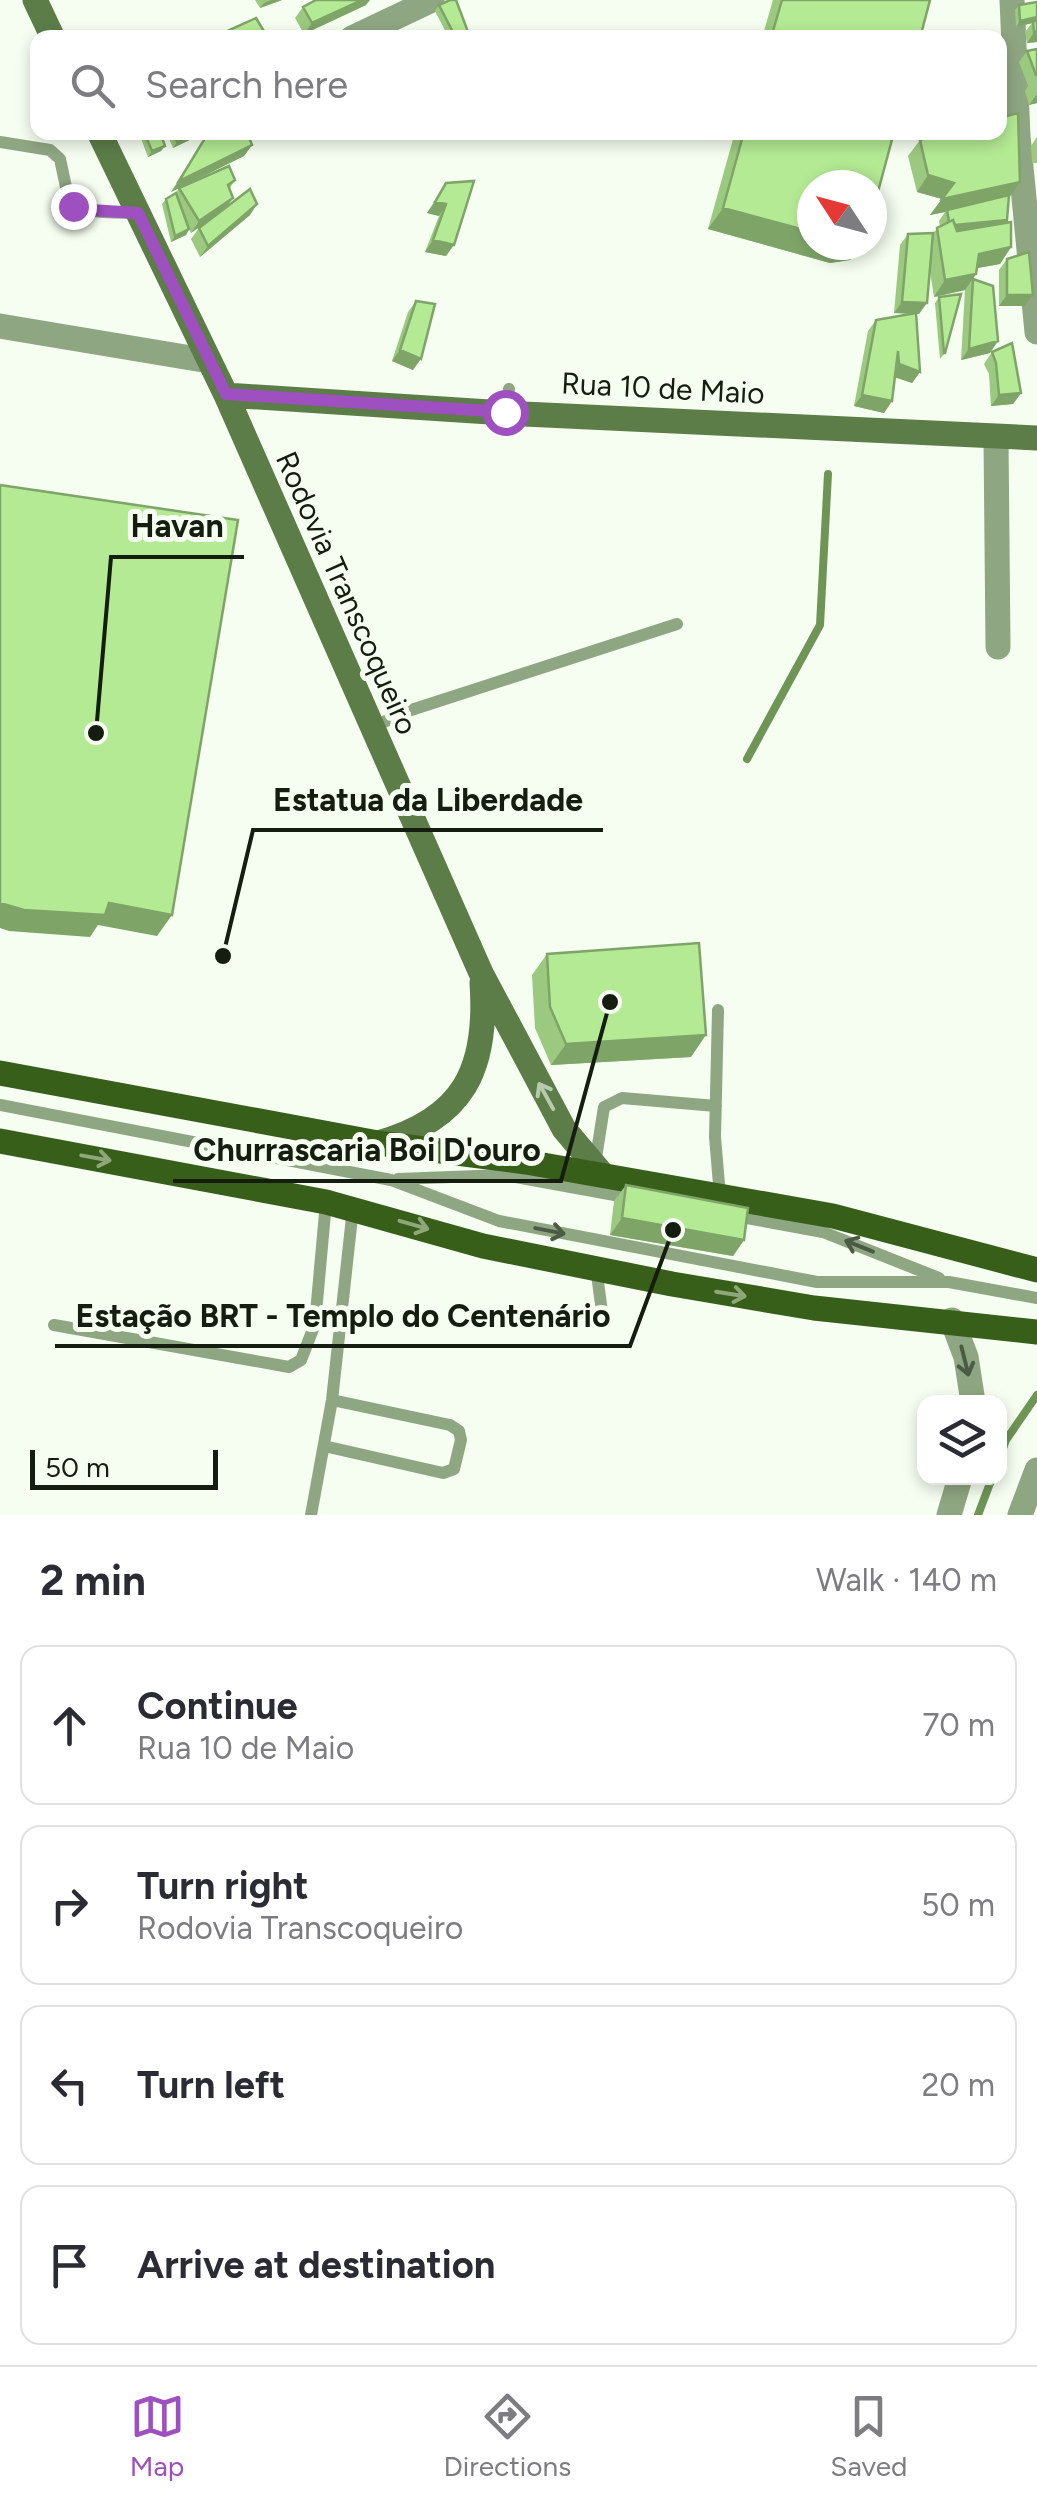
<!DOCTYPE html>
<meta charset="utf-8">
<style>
:root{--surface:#fff;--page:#f7f7f7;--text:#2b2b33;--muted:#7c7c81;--line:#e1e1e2;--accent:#9e50c0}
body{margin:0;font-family:Figtree,sans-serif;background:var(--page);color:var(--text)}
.controls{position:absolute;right:30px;bottom:30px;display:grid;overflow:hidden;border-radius:20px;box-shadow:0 5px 15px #0003}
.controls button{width:90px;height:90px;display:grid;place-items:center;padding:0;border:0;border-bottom:2px solid var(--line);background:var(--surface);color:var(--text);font:50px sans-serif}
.compass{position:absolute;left:797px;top:170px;width:90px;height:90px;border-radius:50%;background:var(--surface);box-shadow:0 5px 15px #0003;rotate:306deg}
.scale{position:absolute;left:30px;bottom:25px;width:188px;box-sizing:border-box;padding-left:10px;border:5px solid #151d11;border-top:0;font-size:28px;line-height:35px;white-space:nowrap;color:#151d11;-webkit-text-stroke:8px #f5fef0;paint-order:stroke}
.stop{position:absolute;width:30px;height:30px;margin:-22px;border:8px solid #9e50c0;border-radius:50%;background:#fff}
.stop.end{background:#9e50c0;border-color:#fff;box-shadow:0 2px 10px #0008}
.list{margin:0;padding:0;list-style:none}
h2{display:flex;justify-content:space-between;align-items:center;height:130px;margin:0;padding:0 40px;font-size:42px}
h2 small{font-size:32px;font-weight:400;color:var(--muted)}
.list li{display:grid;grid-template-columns:65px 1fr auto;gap:30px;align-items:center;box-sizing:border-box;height:160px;margin:0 20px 20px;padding:0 20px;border:2px solid var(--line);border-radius:20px}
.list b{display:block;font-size:38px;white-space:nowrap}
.list p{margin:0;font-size:32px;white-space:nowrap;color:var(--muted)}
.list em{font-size:32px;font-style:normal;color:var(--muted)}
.icon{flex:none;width:55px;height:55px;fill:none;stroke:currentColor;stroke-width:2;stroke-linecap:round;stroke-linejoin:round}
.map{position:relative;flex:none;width:1037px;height:1515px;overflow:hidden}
.search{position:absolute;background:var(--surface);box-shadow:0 5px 15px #0003;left:30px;right:30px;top:30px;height:110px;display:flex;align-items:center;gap:25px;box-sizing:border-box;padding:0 35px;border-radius:20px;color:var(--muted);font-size:38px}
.sheet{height:850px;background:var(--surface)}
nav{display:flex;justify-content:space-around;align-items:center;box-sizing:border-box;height:140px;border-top:2px solid var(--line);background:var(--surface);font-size:28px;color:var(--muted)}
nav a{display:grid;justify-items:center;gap:5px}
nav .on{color:var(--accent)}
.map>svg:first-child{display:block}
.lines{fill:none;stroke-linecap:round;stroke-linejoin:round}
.stream{stroke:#6e9556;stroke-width:8}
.lane{stroke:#8fa682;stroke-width:12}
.street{stroke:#8fa682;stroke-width:25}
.secondary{stroke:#5c7d48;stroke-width:25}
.primary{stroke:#385f1a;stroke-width:25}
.wall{fill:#9bc97f}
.shaded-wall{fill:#7ea468}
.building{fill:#b4ea94;stroke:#7ea468;stroke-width:2.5}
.oneway{stroke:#b8caad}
.oneway2{stroke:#8da77a}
.oneway3{stroke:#4c5b44}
.route{stroke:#9e50c0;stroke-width:12}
.labels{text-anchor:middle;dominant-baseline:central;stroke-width:10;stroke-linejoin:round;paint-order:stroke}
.street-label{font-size:30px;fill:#151d11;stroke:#f5fef0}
.leader{fill:none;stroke:#151d11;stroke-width:4}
.callout-dot{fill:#151d11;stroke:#f5fef0;stroke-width:4}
.callout-label{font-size:32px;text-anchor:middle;font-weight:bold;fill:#151d11;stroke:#f5fef0;stroke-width:10;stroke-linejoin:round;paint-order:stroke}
</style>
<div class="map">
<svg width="1037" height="1515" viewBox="0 0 1037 1515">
<rect width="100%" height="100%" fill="#f5fef0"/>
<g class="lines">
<!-- stream -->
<path class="stream" d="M747,759L820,625L828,474
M994,1401V1402
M1000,1420L1005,1439
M1000,1457L1006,1440L1037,1395
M978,1515L992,1478"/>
<!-- lane -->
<path class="lane" d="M0,142L50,150L60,159L69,201C88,215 115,212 137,213
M505,413L509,389
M371,728L405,712L677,624
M718,1010L715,1137L720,1196
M0,1105L391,1180L499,1221L817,1282H949L1037,1298
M595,1164L604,1107L622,1098L716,1106
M398,1179L504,1175L631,1198
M730,1215L823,1232L939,1278
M596,1267L602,1312
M54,1325L289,1367L301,1360L315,1324L326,1202
M324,1446L443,1473L454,1469L461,1440L459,1431L450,1425L332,1400
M311,1515L332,1400L353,1208"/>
<!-- street -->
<path class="street" d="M1012,0L1018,136L1037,332
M352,38L432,0
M0,326L209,361
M996,438L998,647
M952,1320L966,1357L973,1402
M949,1515L960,1478
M1020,1515L1037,1470"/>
<!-- secondary -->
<path class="secondary" d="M35,0L53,38
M99,132L226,395L481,973L564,1129L603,1175
M226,395L505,413L1037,438
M378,1143C464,1119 488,1069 482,983"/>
<!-- primary -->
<path class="primary" d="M0,1073L378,1143L526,1162L833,1216L1037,1270
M0,1141L326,1202L483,1246L672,1284L814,1308L1037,1332"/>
</g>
<!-- wall -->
<path class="wall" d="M255,0H282L260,8Z
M773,0H930L920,38H762Z
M1037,2V42L1027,43L1025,32L1032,23L1016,27L1015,10L1019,5Z
M366,5L304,34L295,18L303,7Z
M439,5L470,38H449L435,11Z
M1037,49V103L1029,105L1025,91L1028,86L1019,62L1027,51Z
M142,132H160L161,151L148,157L140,136Z
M166,132H202L200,135L173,148Z
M735,132H894L850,260L830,263L708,229Z
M1037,137V163H1032L1031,146Z
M205,138L252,145L244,156L187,184L235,180L230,188L233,198L226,207L257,204L250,215L200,257L191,239L199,228L214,217L191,233L189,229L186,235L171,242L162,204L166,199L176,193L179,188L171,192Z
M920,140L1008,198L1007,220L1005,223L1011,247L1000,264L977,268L976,274L973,279L990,353L961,360L965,290L934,297L930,272L919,314H916L920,372L912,383L895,377L892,401L884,413L854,406L868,331L876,320L913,314L894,313L900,245L908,234L933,233L940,226L939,221L945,212L930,215L942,199L917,192L908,156Z
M446,183V256L425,252L439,216L427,213Z
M1007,259L1033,295L1025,306H999V270Z
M939,297L945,353L940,359L935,303Z
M416,301L413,370L392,361L408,312Z
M992,352L1021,393L1013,404L991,406L989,374L984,364Z
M547,954L691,1057L551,1065L535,1028L532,975Z
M626,1185L744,1240L733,1256L610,1235L614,1201Z"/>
<!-- shaded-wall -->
<path class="shaded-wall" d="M271,0H282L260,8L264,3Z
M362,0H370L366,5L304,34L312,23Z
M1037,17V22L1016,27L1020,21Z
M1034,32H1037V42L1027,43Z
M1037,94V103L1029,105Z
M198,132H202L200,135L173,148L177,142Z
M252,145L244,156L171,192L179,181Z
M165,146L161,151L148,157L152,151Z
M928,175L1020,182L1009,198L947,210L945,212L930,215L942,199L917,192Z
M233,198L225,209L191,233L199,221Z
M435,202L446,204L439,216L427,213Z
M257,204L250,215L200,257L208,246Z
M723,208L812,232V245H861L850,260L830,263L708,229Z
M1007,220L999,231L942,237L949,225Z
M189,229L186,235L171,242L175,236Z
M433,240L454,245L446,256L425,252Z
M1011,247L1000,264L967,270L979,254Z
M976,274L965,290L934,297L945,280Z
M1007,295H1033L1025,306H999Z
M902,302L927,303L919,314L894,313Z
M998,341L990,353L961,360L969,349Z
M400,350L421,359L413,370L392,361Z
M899,364L920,372L912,383L891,376Z
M1021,393L1013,404L991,406L999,395Z
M862,395L892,401L884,413L854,406Z
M0,903H109L172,915L157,936L98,925L90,937L9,931L0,928Z
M706,1035L691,1057L551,1065L566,1044Z
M622,1218L744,1240L733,1256L610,1235Z"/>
<!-- building -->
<path class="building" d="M316,0H362L312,23L303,7Z
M450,0H456L470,37L456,38L439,5Z
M782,0H930L920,38H771Z
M1037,2V17L1020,21L1019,5Z
M256,18L268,38H217L216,36Z
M1033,21H1037V32H1034Z
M1037,49V75H1036L1027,51Z
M1018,113L1020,182L942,199L954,183L928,175L920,140L947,132H1000V118Z
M144,132H160L165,146L152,151Z
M173,132H198L177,142Z
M213,132H247L252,145L179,181L205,138Z
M744,132H894L872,214V185H812V232L723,208Z
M229,166L235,180L228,185L233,198L199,221L179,188Z
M474,181L454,245L433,240L446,204L435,202L446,183Z
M250,189L257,204L208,246L199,228Z
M176,193L189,229L175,236L166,199Z
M1009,195L1007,220L955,225L953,220L949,222L947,210Z
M953,220L957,231L1011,222V247L979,254L976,274L945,280L937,228Z
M933,233L927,303L902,302L908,234Z
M1029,252L1033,295H1007V259Z
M973,279L993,286L998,341L969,349Z
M961,294L945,353H944L939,297Z
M416,301L435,304L421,359L400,350Z
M916,313L920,372L899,364L898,351L892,401L862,395L876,320Z
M1012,343L1021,393L999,395L996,363L992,352Z
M0,485L238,520L172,915L109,903L105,915L24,910L0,903Z
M699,943L706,1035L566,1044L550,1007L547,954Z
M626,1185L748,1208L744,1240L622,1218Z"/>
<!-- one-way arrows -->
<defs><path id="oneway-shaft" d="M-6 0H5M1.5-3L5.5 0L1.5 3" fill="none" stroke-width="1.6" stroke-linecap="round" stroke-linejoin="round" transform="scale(2.5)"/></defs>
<use class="oneway" href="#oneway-shaft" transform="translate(546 1096) rotate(-119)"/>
<g class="oneway2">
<use href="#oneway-shaft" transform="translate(96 1158) rotate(10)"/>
<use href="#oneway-shaft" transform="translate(414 1225) rotate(16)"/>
<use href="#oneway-shaft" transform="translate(731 1294) rotate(9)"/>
</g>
<g class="oneway3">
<use href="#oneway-shaft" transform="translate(550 1231) rotate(11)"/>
<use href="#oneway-shaft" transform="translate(859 1246) rotate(-158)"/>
<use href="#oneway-shaft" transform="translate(965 1361) rotate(76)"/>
</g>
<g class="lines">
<!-- route -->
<path class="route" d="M73,206L90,210L138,213L226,394L505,412"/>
</g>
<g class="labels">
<!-- street labels -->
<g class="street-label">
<text transform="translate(663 388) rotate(3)">Rua 10 de Maio</text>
<text transform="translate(347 593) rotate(66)">Rodovia Transcoqueiro</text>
</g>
</g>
<!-- callouts -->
<path class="leader" d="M96 733L111 557H244M223 956L253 830H603M610 1002L561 1181H173M673 1230L630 1346H55"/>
<g class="callout-dot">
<circle cx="96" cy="733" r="10"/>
<circle cx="223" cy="956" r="10"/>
<circle cx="610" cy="1002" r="10"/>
<circle cx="673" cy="1230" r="10"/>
</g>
<g class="callout-label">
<text x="177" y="537">Havan</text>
<text x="428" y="811">Estatua da Liberdade</text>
<text x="367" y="1161">Churrascaria Boi D'ouro</text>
<text x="343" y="1327">Estação BRT - Templo do Centenário</text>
</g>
</svg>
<div class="controls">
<button><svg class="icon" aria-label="layers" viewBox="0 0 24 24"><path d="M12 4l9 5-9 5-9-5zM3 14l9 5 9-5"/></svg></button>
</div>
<svg class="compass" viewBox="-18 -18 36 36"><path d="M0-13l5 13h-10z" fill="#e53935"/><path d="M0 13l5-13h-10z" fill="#7c7c81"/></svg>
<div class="scale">50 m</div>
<div class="stop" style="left:505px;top:412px"></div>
<div class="stop end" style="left:73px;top:206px"></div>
<div class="search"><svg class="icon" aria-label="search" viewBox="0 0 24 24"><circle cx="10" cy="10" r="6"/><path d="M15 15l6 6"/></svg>Search here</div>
</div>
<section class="sheet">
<h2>2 min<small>Walk · 140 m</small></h2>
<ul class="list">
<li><svg class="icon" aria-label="ahead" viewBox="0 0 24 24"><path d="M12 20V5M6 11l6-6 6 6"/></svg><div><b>Continue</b><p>Rua 10 de Maio</p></div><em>70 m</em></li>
<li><svg class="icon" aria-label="right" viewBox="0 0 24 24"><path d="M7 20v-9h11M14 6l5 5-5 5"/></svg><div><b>Turn right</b><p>Rodovia Transcoqueiro</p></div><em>50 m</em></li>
<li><svg class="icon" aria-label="left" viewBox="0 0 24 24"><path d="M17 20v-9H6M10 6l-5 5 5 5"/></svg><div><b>Turn left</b></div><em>20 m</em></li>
<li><svg class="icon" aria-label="arrive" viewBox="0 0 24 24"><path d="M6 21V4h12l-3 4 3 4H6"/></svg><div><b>Arrive at destination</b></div></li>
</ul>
</section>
<nav>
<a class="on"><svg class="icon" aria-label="map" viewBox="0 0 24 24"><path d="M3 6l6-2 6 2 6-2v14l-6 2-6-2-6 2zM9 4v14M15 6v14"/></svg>Map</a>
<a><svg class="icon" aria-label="directions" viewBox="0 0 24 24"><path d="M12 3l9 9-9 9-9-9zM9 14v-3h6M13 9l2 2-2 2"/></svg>Directions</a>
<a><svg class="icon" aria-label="saved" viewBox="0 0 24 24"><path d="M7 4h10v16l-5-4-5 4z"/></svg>Saved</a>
</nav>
